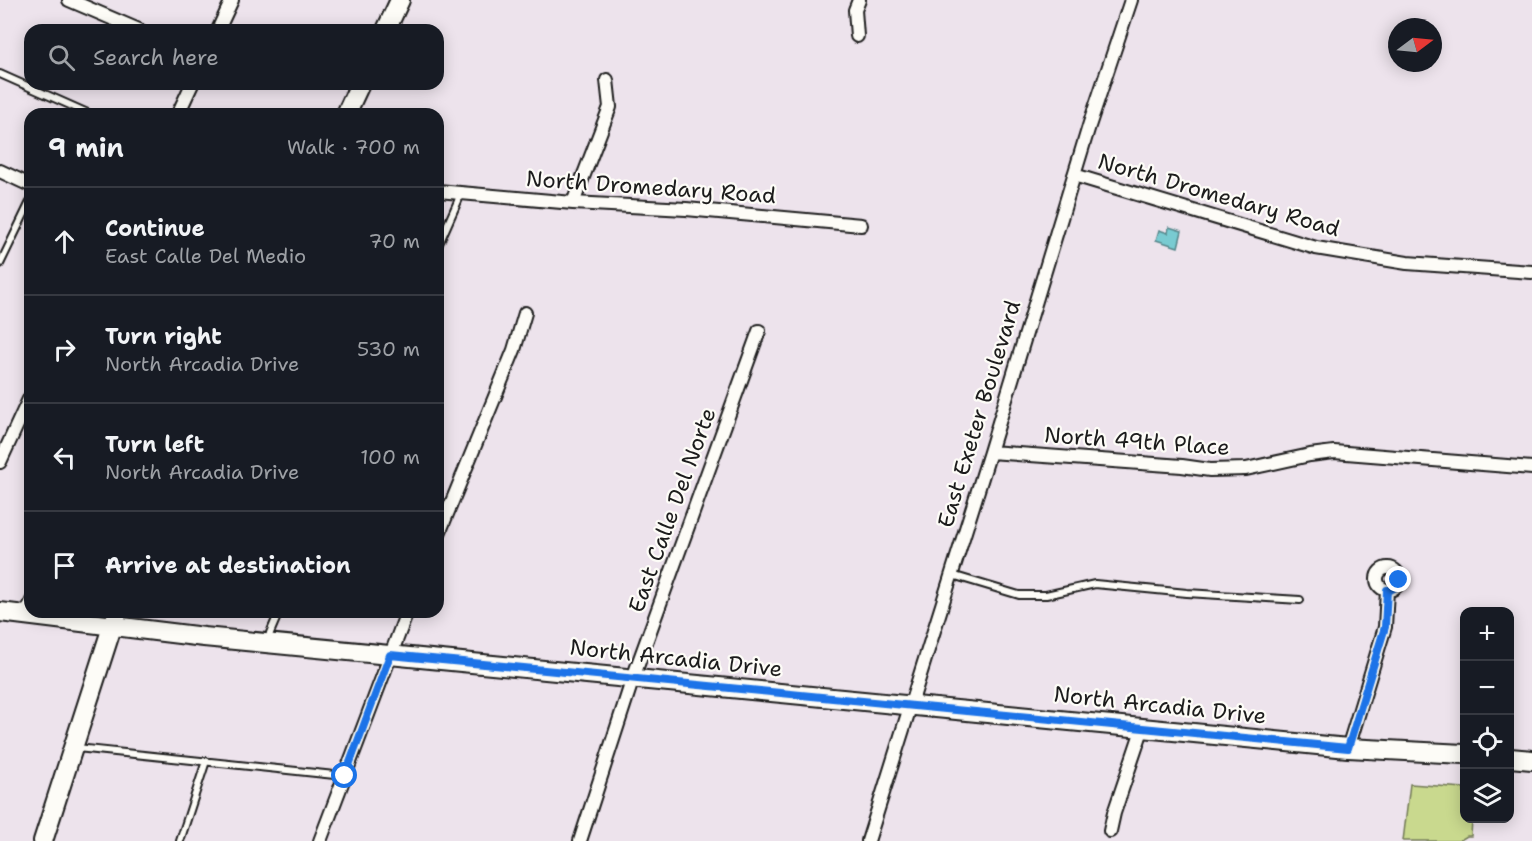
<!DOCTYPE html>
<meta charset="utf-8">
<style>
:root{--surface:#171b24;--page:#20242c;--text:#f1f3f6;--muted:#9ea1a6;--line:#363941}
body{margin:0;font-family:"Shantell Sans",sans-serif;background:var(--page);color:var(--text)}
.controls{position:absolute;right:18px;bottom:18px;display:grid;overflow:hidden;border-radius:12px;box-shadow:0 3px 15px #0003}
.controls button{width:54px;height:54px;display:grid;place-items:center;padding:0;border:0;border-bottom:2px solid var(--line);background:var(--surface);color:var(--text);font:30px sans-serif}
.compass{position:absolute;left:1388px;top:18px;width:54px;height:54px;border-radius:50%;background:var(--surface);box-shadow:0 3px 15px #0003;rotate:74deg}
.stop{position:absolute;width:18px;height:18px;margin:-14px;border:4px solid #1a73e8;border-radius:50%;background:#fff}
.stop.end{background:#1a73e8;border-color:#fff;box-shadow:0 2px 6px #0008}
.list{margin:0;padding:0;list-style:none}
h2{display:flex;justify-content:space-between;align-items:center;height:78px;margin:0;padding:0 24px;font-size:26px}
h2 small{font-size:20px;font-weight:400;color:var(--muted)}
.list li{display:grid;grid-template-columns:39px 1fr auto;gap:18px;align-items:center;box-sizing:border-box;height:108px;padding:0 24px;border-top:2px solid var(--line)}
.list b{display:block;font-size:22px;white-space:nowrap}
.list p{margin:0;font-size:20px;white-space:nowrap;color:var(--muted)}
.list em{font-size:20px;font-style:normal;color:var(--muted)}
.icon{flex:none;width:33px;height:33px;fill:none;stroke:currentColor;stroke-width:2;stroke-linecap:round;stroke-linejoin:round}
.map{position:relative;flex:none;width:1532px;height:841px;overflow:hidden}
.search{position:absolute;background:var(--surface);box-shadow:0 3px 15px #0003;left:24px;top:24px;width:420px;height:66px;display:flex;align-items:center;gap:15px;box-sizing:border-box;padding:0 21px;border-radius:18px;color:var(--muted);font-size:22px}
.panel{position:absolute;background:var(--surface);box-shadow:0 3px 15px #0003;left:24px;top:108px;width:420px;height:510px;border-radius:18px}
.map>svg:first-child{display:block}
.green{fill:#c9d98e;stroke:#727a55;stroke-width:1.5}
.water{fill:#79cbd1;stroke:#548589;stroke-width:1.5}
.lines{fill:none;stroke-linecap:round;stroke-linejoin:round}
.lane-casing{stroke:#1c1c1c;stroke-width:10}
.street-casing{stroke:#1c1c1c;stroke-width:16}
.secondary-casing{stroke:#1c1c1c;stroke-width:22}
.lane{stroke:#fdfcf7;stroke-width:6}
.street{stroke:#fdfcf7;stroke-width:12}
.secondary{stroke:#fdfcf7;stroke-width:18}
.route{stroke:#1a73e8;stroke-width:8}
.labels{text-anchor:middle;dominant-baseline:central;stroke-width:4.5;stroke-linejoin:round;paint-order:stroke}
.street-label{font-size:22px;fill:#1c1c1c;stroke:#fdfcf7}
</style>
<div class="map">
<svg width="1532" height="841" viewBox="0 0 1532 841">
<rect width="100%" height="100%" fill="#ede3ec"/>
<filter id="ink" filterUnits="userSpaceOnUse"><feTurbulence type="fractalNoise" baseFrequency=".0167" numOctaves="2"/><feDisplacementMap in="SourceGraphic" scale="12" xChannelSelector="R" yChannelSelector="G"/><feConvolveMatrix kernelMatrix="1 2 1 2 8 2 1 2 1" color-interpolation-filters="sRGB"/></filter>
<g filter="url(#ink)">
<!-- green -->
<path class="green" d="M1410,784L1464,788V818L1472,819L1471,836H1467L1459,841H1403Z"/>
<!-- water -->
<path class="water" d="M1169,227L1182,231L1178,247L1156,240L1159,230L1168,233Z"/>
<g class="lines">
<defs>
<path id="lane" d="M0,74L90,114
M438,246L458,201L460,193
M0,264L30,202
M952,575L1019,595H1046L1095,584L1187,593L1300,600
M24,611L30,598
M268,642L270,633L279,612
M77,748L344,776
M180,841L206,761"/>
<path id="street" d="M69,0L139,30
M218,30L232,0
M857,36L855,10L859,0
M178,114L192,84
M0,171L30,185
M1074,175L1316,248L1407,263L1532,272
M438,191L573,203L686,209L861,225
M573,203L610,107L607,80
M990,452L1182,466L1210,470L1246,469L1310,455L1334,452L1532,468
M0,462L30,397
M438,536L514,350L525,313
M1377 579a11 11 0 1 1 22 0a11 11 0 1 1-22 0Z
M1348,748L1385,627L1387,590
M1110,831L1114,813L1143,727
M320,841L407,612
M580,841L633,678L759,331
M868,841L990,452L1089,126L1131,0"/>
<path id="secondary" d="M386,30L400,0
M346,114L360,84
M0,612L204,637L1348,748L1464,754
M1510,758L1532,760
M43,841L112,627L118,612"/>
</defs>
<!-- lane casing -->
<use href="#lane" class="lane-casing"/>
<!-- street casing -->
<use href="#street" class="street-casing"/>
<!-- secondary casing -->
<use href="#secondary" class="secondary-casing"/>
<!-- lane -->
<use href="#lane" class="lane"/>
<!-- street -->
<use href="#street" class="street"/>
<!-- secondary -->
<use href="#secondary" class="secondary"/>
</g>
</g>
<g class="lines" filter="url(#ink)">
<!-- route -->
<path class="route" d="M345,776L390,655L1348,748L1385,627L1387,590C1393,590 1397,587 1399,580"/>
</g>
<g class="labels">
<!-- street labels -->
<g class="street-label">
<text transform="translate(651 187) rotate(4)">North Dromedary Road</text>
<text transform="translate(1219 195) rotate(16)">North Dromedary Road</text>
<text transform="translate(979 414) rotate(-73)">East Exeter Boulevard</text>
<text transform="translate(1137 441) rotate(4)">North 49th Place</text>
<text transform="translate(672 510) rotate(-70)">East Calle Del Norte</text>
<text transform="translate(676 658) rotate(6)">North Arcadia Drive</text>
<text transform="translate(1160 705) rotate(6)">North Arcadia Drive</text>
</g>
</g>
</svg>
<div class="controls">
<button>+</button>
<button>−</button>
<button><svg class="icon" aria-label="locate" viewBox="0 0 24 24"><circle cx="12" cy="12" r="6"/><path d="M12 2v4M12 18v4M2 12h4M18 12h4"/></svg></button>
<button><svg class="icon" aria-label="layers" viewBox="0 0 24 24"><path d="M12 4l9 5-9 5-9-5zM3 14l9 5 9-5"/></svg></button>
</div>
<svg class="compass" viewBox="-18 -18 36 36"><path d="M0-13l5 13h-10z" fill="#e53935"/><path d="M0 13l5-13h-10z" fill="#9ea1a6"/></svg>
<div class="stop" style="left:345px;top:776px"></div>
<div class="stop end" style="left:1399px;top:580px"></div>
<div class="search"><svg class="icon" aria-label="search" viewBox="0 0 24 24"><circle cx="10" cy="10" r="6"/><path d="M15 15l6 6"/></svg>Search here</div>
<section class="panel">
<h2>9 min<small>Walk · 700 m</small></h2>
<ul class="list">
<li><svg class="icon" aria-label="ahead" viewBox="0 0 24 24"><path d="M12 20V5M6 11l6-6 6 6"/></svg><div><b>Continue</b><p>East Calle Del Medio</p></div><em>70 m</em></li>
<li><svg class="icon" aria-label="right" viewBox="0 0 24 24"><path d="M7 20v-9h11M14 6l5 5-5 5"/></svg><div><b>Turn right</b><p>North Arcadia Drive</p></div><em>530 m</em></li>
<li><svg class="icon" aria-label="left" viewBox="0 0 24 24"><path d="M17 20v-9H6M10 6l-5 5 5 5"/></svg><div><b>Turn left</b><p>North Arcadia Drive</p></div><em>100 m</em></li>
<li><svg class="icon" aria-label="arrive" viewBox="0 0 24 24"><path d="M6 21V4h12l-3 4 3 4H6"/></svg><div><b>Arrive at destination</b></div></li>
</ul>
</section>
</div>
